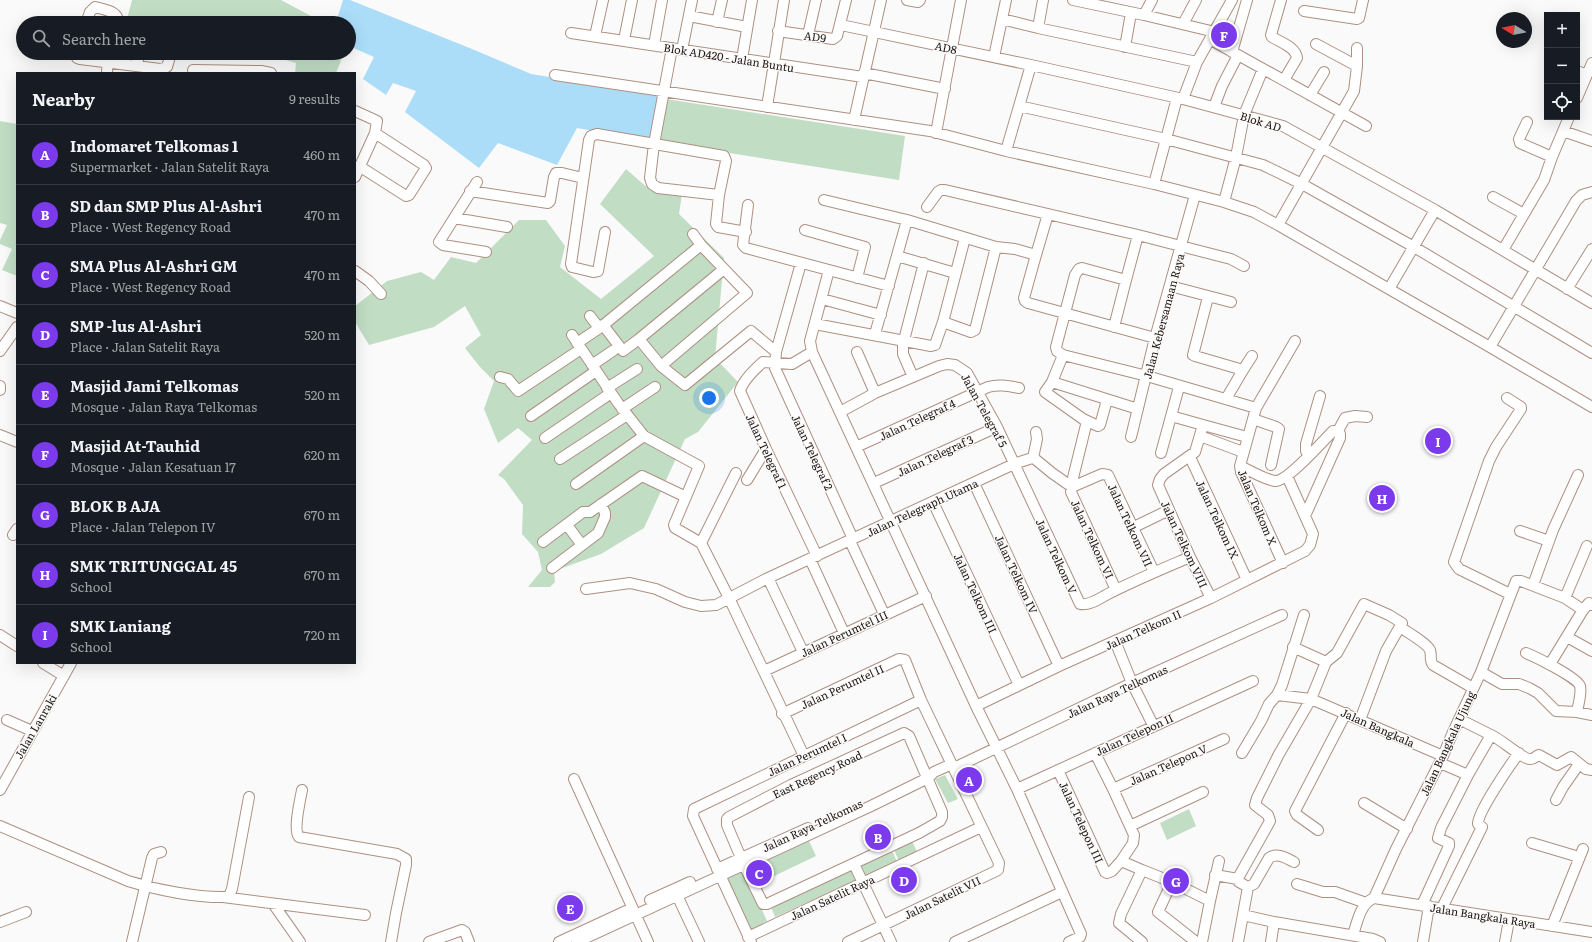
<!DOCTYPE html>
<meta charset="utf-8">
<style>
:root{--surface:#171b24;--page:#20242c;--text:#f1f3f6;--muted:#9ea1a6;--line:#363941;--accent:#7c3aed}
body{margin:0;font-family:Literata,serif;background:var(--page);color:var(--text)}
.controls{position:absolute;right:12px;top:12px;display:grid;overflow:hidden;border-radius:0px;box-shadow:0 4px 16px #0002}
.controls button{width:36px;height:36px;display:grid;place-items:center;padding:0;border:0;border-bottom:1px solid var(--line);background:var(--surface);color:var(--text);font:20px sans-serif}
.compass{position:absolute;left:1496px;top:12px;width:36px;height:36px;border-radius:50%;background:var(--surface);box-shadow:0 4px 16px #0002;rotate:280deg}
.you{position:absolute;left:709px;top:398px;width:14px;height:14px;margin:-10px;border:3px solid #fff;border-radius:50%;background:#1a73e8;box-shadow:0 0 0 6px #1a73e833}
.badge{display:grid;place-items:center;width:26px;height:26px;border-radius:50%;background:var(--accent);color:#fff;font-size:13px;font-weight:700}
.pin{position:absolute;translate:-50% -50%;border:2px solid #fff;box-shadow:0 1px 4px #0006}
.list{margin:0;padding:0;list-style:none}
h2{display:flex;justify-content:space-between;align-items:center;height:52px;margin:0;padding:0 16px;font-size:17px}
h2 small{font-size:13px;font-weight:400;color:var(--muted)}
.list li{display:grid;grid-template-columns:26px 1fr auto;gap:12px;align-items:center;box-sizing:border-box;height:60px;padding:0 16px;border-top:1px solid var(--line)}
.list b{display:block;font-size:15px;white-space:nowrap}
.list p{margin:0;font-size:13px;white-space:nowrap;color:var(--muted)}
.list em{font-size:13px;font-style:normal;color:var(--muted)}
.icon{flex:none;width:22px;height:22px;fill:none;stroke:currentColor;stroke-width:2;stroke-linecap:round;stroke-linejoin:round}
.map{position:relative;flex:none;width:1592px;height:942px;overflow:hidden}
.search{position:absolute;background:var(--surface);box-shadow:0 4px 16px #0002;left:16px;top:16px;width:340px;height:44px;display:flex;align-items:center;gap:10px;box-sizing:border-box;padding:0 14px;border-radius:22px;color:var(--muted);font-size:15px}
.panel{position:absolute;background:var(--surface);box-shadow:0 4px 16px #0002;left:16px;top:72px;width:340px;height:592px;border-radius:0px}
.map>svg:first-child{display:block}
.green{fill:#c1dec5}
.water{fill:#abddf9}
.lines{fill:none;stroke-linecap:round;stroke-linejoin:round}
.minor-casing{stroke:#ad9082;stroke-width:12}
.minor{stroke:#fff;stroke-width:10}
.labels{text-anchor:middle;dominant-baseline:central;stroke-width:3;stroke-linejoin:round;paint-order:stroke}
.street-label{font-size:11px;fill:#201510;stroke:#fafafa}
</style>
<div class="map">
<svg width="1592" height="942" viewBox="0 0 1592 942">
<rect width="100%" height="100%" fill="#fafafa"/>
<!-- green -->
<path class="green" d="M132,0H281L324,23H126Z
M261,53H344L336,73H295L296,63Z
M666,99L905,136L899,180L660,142Z
M0,121L17,124V276L2,270L12,249L0,244V240L7,225L0,223Z
M626,169L650,190L682,194L679,214L724,258L715,358L738,382L698,432L685,439L644,528L601,554L554,571L555,582L550,587H528L542,570L538,552L522,534L523,505L504,479L498,475L532,440L518,428L498,443L484,409L494,381L480,367L465,348L481,335L465,306L434,327L369,345L355,322V306L387,281L421,272L434,280L451,257L476,263L519,220H546L565,246L560,267L601,299L654,256L600,204Z
M945,775L958,799L948,803L935,779Z
M1189,809L1196,826L1167,840L1160,823Z
M809,841L816,856L770,878L763,862Z
M912,841L917,852L899,861L894,850Z
M892,850L897,862L865,877L860,865Z
M853,869L858,879L775,917L771,907Z
M744,870L767,921L749,930L726,879Z"/>
<!-- water -->
<path class="water" d="M343,0H350L472,49L531,74L661,95L652,140L577,128L557,165L498,143L479,168L405,112L416,91L393,83L386,95L363,79L374,57L349,46V23H336Z"/>
<g class="lines">
<defs>
<path id="minor" d="M907,0L918,2L920,0
M1073,0L1144,15L1215,32
M1281,0L1271,35L1272,37C1280,42 1296,47 1297,58L1284,80
M1304,11L1357,19L1359,18L1363,0
M1144,15L1152,0
M689,16L747,27
M1002,19L1038,28L1043,0
M717,22L722,0
M86,23L90,12L95,7C105,10 119,11 118,23
M1183,24L1196,0
M841,25L1031,65L1183,99L1283,126L1435,210L1592,303
M1038,28L1197,62
M778,31L833,39L837,36L846,0
M571,33L863,77
M808,35L816,0
M595,36L603,0
M624,40L632,0
M1211,40L1366,126
M1316,44L1357,66L1354,91L1278,225L1389,289
M654,45L662,0
M1125,47L1131,13
M672,48L654,144L650,178L652,184L658,188L719,195
M682,50L692,0
M1232,52L1247,0
M75,53L77,58L80,59L160,69L167,67L171,53
M994,57L1006,0
M742,59L752,0
M136,66L140,53
M1357,66V48
M193,70L261,71L271,73
M1577,71L1587,75
M107,73L108,53
M864,73L945,89
M555,75L930,131L1006,151L1154,184
M1310,95L1324,72
M1177,98L1154,184L1224,202L1236,157L1244,115L1263,69
M1577,98L1592,63
M1183,99L1197,62L1232,0
M1019,106L1166,139L1263,165L1302,184L1414,247L1592,353
M767,107L784,0
M1214,107L1222,86L1238,55
M355,111L377,121L375,133L424,165L426,168L409,195L406,196L359,166
M854,120L881,0
M1527,122L1519,139L1520,143L1552,157
M1563,131L1592,141
M936,133L961,0
M1006,151L1031,65
M355,177L375,133
M477,182L439,242L443,245L486,252
M470,191L548,203L550,201L554,177L556,173H562L583,178
M1592,192L1582,195L1576,201L1490,347L1592,407
M1493,197L1524,214
M824,200L907,220L996,247
M1224,202L1254,212L1278,225
M748,205L743,245L746,248L889,286
M927,207L938,192L941,190H945L1138,235L1231,259L1244,266
M1435,210L1389,289L1490,347
M454,218L507,227
M805,230L865,247L857,278
M605,232L598,271L593,272L572,267L571,264L589,140L591,136L597,134L724,156L726,161L719,195L716,224L718,227L746,232
M693,234L701,245
M1503,250L1544,180L1552,157L1569,117
M1036,255L1048,214
M897,256L955,273
M801,263L776,352L775,368L853,539
M829,270L810,341L812,352L976,706L1017,789L1081,934L1080,937L1069,942
M355,271L369,281L381,294
M1126,280L1138,235
M1170,286L1231,302
M1567,289L1592,249
M1208,297L1193,355L1195,356L1243,370L1226,399
M822,299L881,315
M0,306L17,313
M590,316L596,324L601,327L701,245L747,293L661,366L639,339L724,269
M943,322L971,332L975,330L996,247L1015,249L1036,255L1024,298L1025,301L1028,303L1155,338
M815,324L931,346L935,345L943,322L965,238
M603,325L623,351L639,339
M875,334L907,220
M572,335L618,403L644,436L699,466L674,525L675,528L701,543L729,598L804,756
M577,343L601,327
M0,351L17,327
M812,352L792,364L763,362C755,369 743,380 740,391L766,449L817,556
M857,352L875,393
M1063,355L1057,351L1056,347L1075,275L1079,269L1082,268L1126,280L1114,327
M592,365L614,350
M661,366L685,385L751,331L776,352
M1243,370L1252,356
M500,377L508,379L518,391L581,349
M913,377L903,354V344L924,263
M1052,382L1138,409
M0,386V390
M607,388L637,369
M1507,398L1521,407V409L1496,447L1489,461L1454,562L1459,569L1510,594
M1107,400L1100,425L1098,426L1083,419L1045,392L1052,382L1063,355L1147,376L1256,408
M622,409L655,387
M840,412L875,393L939,366L947,364L955,365L967,373L997,427L1080,604C1088,606 1099,599 1106,595C1133,581 1162,569 1190,557
M531,416L596,371
M1171,416L1203,425L1195,452L1164,474L1160,479L1158,485L1190,557L1211,598
M1253,419L1276,427L1279,429L1271,465
M1203,425L1247,437
M1338,431L1345,418L1355,416L1367,417
M0,435L17,442
M1200,436L1243,452
M1131,437L1155,338L1195,195
M545,438L611,393
M856,447L988,387C999,384 1008,386 1019,388
M1161,453L1179,387
M1309,455L1306,451V444L1320,396
M1190,457L1247,580
M1033,458L1037,439L1036,432
M560,459L627,415
M1240,466C1251,471 1263,479 1275,481C1287,482 1324,440 1333,431H1338L1340,434V438L1305,516
M747,480L766,449
M874,483L997,427
M974,483L1059,666
M576,484L644,436
M1071,486L1087,421
M1072,487L1071,492L1116,590
M933,502L1019,685
M567,525L582,545
M1132,528L1169,510
M1520,531L1549,541
M13,535L17,529
M850,541L884,614
M543,542L583,512H590L642,476L686,497
M701,543L736,473
M810,559L844,633
M1283,563L1241,472L1240,466L1256,408L1295,341
M552,568L598,533L605,517V513L601,504
M768,578L803,652
M1533,585L1553,530L1578,475
M586,589L630,583L656,589L685,602L701,606L716,605L766,579L1014,464L1032,458L1035,459L1052,473L1072,487L1102,474L1108,475L1154,572
M1565,598L1587,546
M1400,627C1407,632 1427,643 1430,650C1432,656 1429,660 1433,665L1473,688
M0,635L17,646
M1567,637L1592,651
M1115,641L1132,683L1153,725
M1526,653C1536,657 1578,678 1580,686C1582,693 1578,705 1577,712
M1326,662L1337,653L1364,604L1389,615L1402,623L1386,651L1360,720
M43,663L64,676
M1550,664L1583,610L1589,603L1592,605
M764,671L926,596
M1481,672L1502,684H1519L1529,688L1538,693L1556,711L1577,712L1592,715
M1277,695L1282,685L1304,615
M976,706L1059,666L1211,598L1305,551L1310,545L1313,534L1287,476
M782,714L899,659L905,660L921,700L999,863L998,870L996,871L848,942
M1459,719L1491,735
M7,720L32,731
M904,733L909,736L942,812V817L940,821L919,833L767,904H763L744,865L727,825V819L729,817L791,785Z
M1095,753L1113,789L1134,835L1133,843L1121,861L1142,870L1121,914L1119,923L1142,942
M1242,753L1261,721L1269,704L1277,695L1311,699L1443,756
M1440,763L1468,775L1491,735C1501,739 1523,760 1531,759C1534,759 1536,756 1539,755L1557,765L1571,757L1586,769L1592,770
M954,768L1132,683L1282,615
M1058,770L1105,872L1107,873L1112,871L1121,861
M574,779L648,942
M1017,789L1253,681
M1113,789L1224,739
M0,790L71,663
M302,790C300,801 293,830 299,837L397,854L406,859V865L396,913L391,942
M1556,800L1563,787L1579,764
M1364,803L1407,829
M0,826L128,881C157,890 197,898 227,897L229,896L232,889L249,797
M1130,826L1203,792
M1318,830L1297,815L1295,811L1346,713
M1532,843L1579,857
M854,864L891,942
M717,869L808,828
M1142,870L1172,882L1210,901L1202,942
M1215,875L1238,879
M1172,882L1158,912L1196,942
M1297,884L1323,892H1335L1366,903
M1248,887L1239,882L1238,878L1270,821L1268,815L1255,805L1257,798L1279,754L1311,699L1326,662L1293,647
M675,891L699,942
M223,897L365,915
M1374,898L1396,849L1443,756L1453,732L1481,672L1516,581H1521L1565,598L1583,610
M1374,898L1592,932
M650,900L690,882
M1210,901L1219,861
M274,905L300,942
M1422,905L1449,846V843L1438,838L1441,828L1468,775
M1442,908L1482,827L1478,824C1477,813 1510,765 1519,753
M1243,915L1274,922L1373,939L1380,942
M0,922L26,912
M1552,926L1583,849
M1353,935C1357,923 1360,905 1372,899
M748,937L981,827
M132,942L152,858L154,854L161,852
M429,942L462,930L465,932L469,942
M559,942L626,911
M577,942L871,806L928,778L934,772L952,764
M751,942L693,816L694,809L921,700
M955,942L1062,892
M1238,942L1248,887L1254,884L1269,858C1277,852 1286,858 1294,862
M1271,942L1274,922
M1423,942L1429,906
M1505,942L1509,920"/>
</defs>
<!-- minor casing -->
<use href="#minor" class="minor-casing"/>
<!-- minor -->
<use href="#minor" class="minor"/>
</g>
<g class="labels">
<!-- street labels -->
<g class="street-label">
<text transform="translate(815 36) rotate(8)">AD9</text>
<text transform="translate(946 47) rotate(12)">AD8</text>
<text transform="translate(729 57) rotate(9)">Blok AD420 - Jalan Buntu</text>
<text transform="translate(1261 121) rotate(17)">Blok AD</text>
<text transform="translate(1163 316) rotate(-75)">Jalan Kebersamaan Raya</text>
<text transform="translate(985 410) rotate(61)">Jalan Telegraf 5</text>
<text transform="translate(917 419) rotate(-25)">Jalan Telegraf 4</text>
<text transform="translate(767 451) rotate(65)">Jalan Telegraf 1</text>
<text transform="translate(813 452) rotate(65)">Jalan Telegraf 2</text>
<text transform="translate(935 455) rotate(-25)">Jalan Telegraf 3</text>
<text transform="translate(922 507) rotate(-25)">Jalan Telegraph Utama</text>
<text transform="translate(1258 507) rotate(67)">Jalan Telkom X</text>
<text transform="translate(1218 519) rotate(65)">Jalan Telkom IX</text>
<text transform="translate(1131 525) rotate(65)">Jalan Telkom VII</text>
<text transform="translate(1093 539) rotate(65)">Jalan Telkom VI</text>
<text transform="translate(1185 544) rotate(65)">Jalan Telkom VIII</text>
<text transform="translate(1057 556) rotate(65)">Jalan Telkom V</text>
<text transform="translate(1017 574) rotate(65)">Jalan Telkom IV</text>
<text transform="translate(976 593) rotate(65)">Jalan Telkom III</text>
<text transform="translate(1143 629) rotate(-24)">Jalan Telkom II</text>
<text transform="translate(844 633) rotate(-25)">Jalan Perumtel III</text>
<text transform="translate(842 686) rotate(-25)">Jalan Perumtel II</text>
<text transform="translate(1117 691) rotate(-25)">Jalan Raya Telkomas</text>
<text transform="translate(35 726) rotate(-60)">Jalan Lanraki</text>
<text transform="translate(1378 727) rotate(24)">Jalan Bangkala</text>
<text transform="translate(1134 734) rotate(-25)">Jalan Telepon II</text>
<text transform="translate(1447 743) rotate(-65)">Jalan Bangkala Ujung</text>
<text transform="translate(807 754) rotate(-25)">Jalan Perumtel I</text>
<text transform="translate(1168 764) rotate(-24)">Jalan Telepon V</text>
<text transform="translate(817 774) rotate(-25)">East Regency Road</text>
<text transform="translate(1082 822) rotate(65)">Jalan Telepon III</text>
<text transform="translate(812 825) rotate(-25)">Jalan Raya Telkomas</text>
<text transform="translate(832 897) rotate(-25)">Jalan Satelit Raya</text>
<text transform="translate(942 897) rotate(-26)">Jalan Satelit VII</text>
<text transform="translate(1483 915) rotate(9)">Jalan Bangkala Raya</text>
</g>
</g>
</svg>
<div class="controls">
<button>+</button>
<button>−</button>
<button><svg class="icon" aria-label="locate" viewBox="0 0 24 24"><circle cx="12" cy="12" r="6"/><path d="M12 2v4M12 18v4M2 12h4M18 12h4"/></svg></button>
</div>
<svg class="compass" viewBox="-18 -18 36 36"><path d="M0-13l5 13h-10z" fill="#e53935"/><path d="M0 13l5-13h-10z" fill="#9ea1a6"/></svg>
<div class="you"></div>
<div class="pin badge" style="left:969px;top:780px">A</div>
<div class="pin badge" style="left:878px;top:837px">B</div>
<div class="pin badge" style="left:759px;top:873px">C</div>
<div class="pin badge" style="left:904px;top:880px">D</div>
<div class="pin badge" style="left:570px;top:908px">E</div>
<div class="pin badge" style="left:1224px;top:35px">F</div>
<div class="pin badge" style="left:1176px;top:881px">G</div>
<div class="pin badge" style="left:1382px;top:498px">H</div>
<div class="pin badge" style="left:1438px;top:441px">I</div>
<div class="search"><svg class="icon" aria-label="search" viewBox="0 0 24 24"><circle cx="10" cy="10" r="6"/><path d="M15 15l6 6"/></svg>Search here</div>
<section class="panel">
<h2>Nearby<small>9 results</small></h2>
<ul class="list">
<li><span class="badge">A</span><div><b>Indomaret Telkomas 1</b><p>Supermarket · Jalan Satelit Raya</p></div><em>460 m</em></li>
<li><span class="badge">B</span><div><b>SD dan SMP Plus Al-Ashri</b><p>Place · West Regency Road</p></div><em>470 m</em></li>
<li><span class="badge">C</span><div><b>SMA Plus Al-Ashri GM</b><p>Place · West Regency Road</p></div><em>470 m</em></li>
<li><span class="badge">D</span><div><b>SMP -lus Al-Ashri</b><p>Place · Jalan Satelit Raya</p></div><em>520 m</em></li>
<li><span class="badge">E</span><div><b>Masjid Jami Telkomas</b><p>Mosque · Jalan Raya Telkomas</p></div><em>520 m</em></li>
<li><span class="badge">F</span><div><b>Masjid At-Tauhid</b><p>Mosque · Jalan Kesatuan 17</p></div><em>620 m</em></li>
<li><span class="badge">G</span><div><b>BLOK B AJA</b><p>Place · Jalan Telepon IV</p></div><em>670 m</em></li>
<li><span class="badge">H</span><div><b>SMK TRITUNGGAL 45</b><p>School</p></div><em>670 m</em></li>
<li><span class="badge">I</span><div><b>SMK Laniang</b><p>School</p></div><em>720 m</em></li>
</ul>
</section>
</div>
